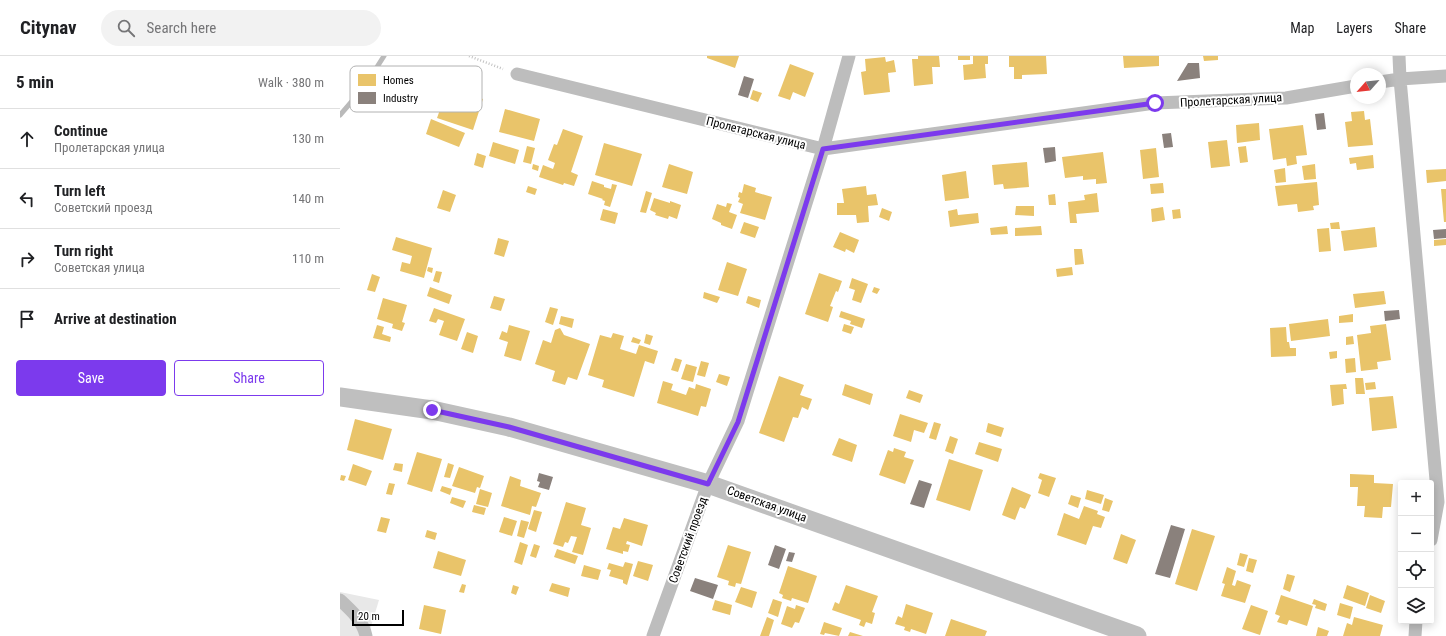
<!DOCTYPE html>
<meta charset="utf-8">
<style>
:root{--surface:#fff;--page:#f2f2f2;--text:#202124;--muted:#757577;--line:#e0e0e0;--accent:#7c3aed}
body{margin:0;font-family:"Roboto Condensed",sans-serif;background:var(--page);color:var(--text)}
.controls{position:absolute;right:12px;bottom:12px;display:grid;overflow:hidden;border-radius:4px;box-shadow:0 2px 10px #0003}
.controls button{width:36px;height:36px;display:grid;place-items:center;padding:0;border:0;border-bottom:1px solid var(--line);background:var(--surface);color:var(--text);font:20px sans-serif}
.compass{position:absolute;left:1010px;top:12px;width:36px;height:36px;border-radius:50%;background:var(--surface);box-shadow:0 2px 10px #0003;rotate:243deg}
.scale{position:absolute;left:12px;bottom:10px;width:52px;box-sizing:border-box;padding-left:4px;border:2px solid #000;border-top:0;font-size:11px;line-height:14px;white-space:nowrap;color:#000;-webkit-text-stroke:3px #fff;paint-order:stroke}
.stop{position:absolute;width:12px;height:12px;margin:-9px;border:3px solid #7c3aed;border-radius:50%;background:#fff}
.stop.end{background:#7c3aed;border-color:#fff;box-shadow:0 1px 4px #0008}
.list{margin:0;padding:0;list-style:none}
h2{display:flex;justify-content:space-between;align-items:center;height:52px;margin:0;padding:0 16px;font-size:17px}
h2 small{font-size:13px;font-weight:400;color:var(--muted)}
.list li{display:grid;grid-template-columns:26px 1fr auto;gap:12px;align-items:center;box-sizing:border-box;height:60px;padding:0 16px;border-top:1px solid var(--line)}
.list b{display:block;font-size:15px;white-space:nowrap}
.list p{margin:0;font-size:13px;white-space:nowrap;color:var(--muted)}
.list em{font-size:13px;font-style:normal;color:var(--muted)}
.actions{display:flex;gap:8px;padding:12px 16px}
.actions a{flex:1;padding:9px 0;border:1px solid var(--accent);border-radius:4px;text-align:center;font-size:14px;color:var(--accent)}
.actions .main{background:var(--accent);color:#fff}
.icon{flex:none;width:22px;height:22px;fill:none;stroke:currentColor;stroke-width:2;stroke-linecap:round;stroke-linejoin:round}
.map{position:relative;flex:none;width:1106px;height:580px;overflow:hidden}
header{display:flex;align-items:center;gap:24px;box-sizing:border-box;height:56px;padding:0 20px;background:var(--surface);border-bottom:1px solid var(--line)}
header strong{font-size:19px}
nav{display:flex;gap:22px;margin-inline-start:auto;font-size:14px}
.search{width:280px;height:36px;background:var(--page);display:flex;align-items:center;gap:10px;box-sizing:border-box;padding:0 14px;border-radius:22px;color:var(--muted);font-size:15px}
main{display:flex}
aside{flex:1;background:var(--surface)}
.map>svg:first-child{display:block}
.green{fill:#e8e8e8}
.homes{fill:#e9c46a}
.industry{fill:#8a817c}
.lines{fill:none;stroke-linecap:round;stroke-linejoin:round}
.stream{stroke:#bababa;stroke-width:5}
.path{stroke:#c2c2c2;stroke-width:2.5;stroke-dasharray:1 2;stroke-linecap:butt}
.street{stroke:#bdbdbd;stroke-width:13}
.secondary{stroke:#bfbfbf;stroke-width:19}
.route{stroke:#7c3aed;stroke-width:5}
.labels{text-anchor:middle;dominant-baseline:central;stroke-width:4;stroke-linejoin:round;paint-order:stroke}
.street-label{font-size:12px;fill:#000;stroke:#fff}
.key{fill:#fff;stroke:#b2b2b2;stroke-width:1}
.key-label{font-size:11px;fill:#000}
</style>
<header>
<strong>Citynav</strong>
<div class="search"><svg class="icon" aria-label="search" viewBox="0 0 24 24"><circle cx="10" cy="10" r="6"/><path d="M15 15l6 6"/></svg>Search here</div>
<nav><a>Map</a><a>Layers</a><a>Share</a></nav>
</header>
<main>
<aside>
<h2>5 min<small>Walk · 380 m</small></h2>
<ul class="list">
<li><svg class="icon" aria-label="ahead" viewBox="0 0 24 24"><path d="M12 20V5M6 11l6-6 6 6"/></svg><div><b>Continue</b><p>Пролетарская улица</p></div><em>130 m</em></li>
<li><svg class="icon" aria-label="left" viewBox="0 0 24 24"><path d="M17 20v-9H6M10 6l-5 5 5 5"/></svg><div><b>Turn left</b><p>Советский проезд</p></div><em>140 m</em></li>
<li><svg class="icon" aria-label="right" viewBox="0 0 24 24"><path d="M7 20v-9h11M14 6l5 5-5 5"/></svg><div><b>Turn right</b><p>Советская улица</p></div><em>110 m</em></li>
<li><svg class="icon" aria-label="arrive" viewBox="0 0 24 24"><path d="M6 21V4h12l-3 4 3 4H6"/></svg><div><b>Arrive at destination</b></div></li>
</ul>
<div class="actions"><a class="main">Save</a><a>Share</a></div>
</aside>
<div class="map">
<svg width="1106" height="580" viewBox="0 0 1106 580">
<rect width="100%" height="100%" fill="#fff"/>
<!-- green -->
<path class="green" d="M0,536L39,544L28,580H0Z"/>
<!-- homes -->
<path class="homes" d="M367,0H399L395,12L367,2Z
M578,0H599L600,11H592L593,28L574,30L572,3H578Z
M618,0H630V4H618Z
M633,0H648V8H645L646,22L624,24L623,9L633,8Z
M669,0H706L707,18L682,19V23H674V11H669Z
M783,0H819V10L784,12Z
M863,0H878V4L864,5Z
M545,1L546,6L554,4L556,16L548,17L550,36L524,39L521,16L526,15L525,3Z
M450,8L474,17L465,41L453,36L450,44L438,40Z
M108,31L143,43L133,74L97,62Z
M413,34L422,37L418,46L410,43Z
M165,53L200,63L194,85L159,76Z
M1024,55L1025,64L1030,63L1033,89L1008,91L1005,66L1012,65L1011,56Z
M91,63L125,77L119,91L86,78Z
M919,67L920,84L897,87L896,69Z
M963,69L967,99L956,100L957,108L947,110L946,102L933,104L929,73Z
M223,73L243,80L231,116L238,119L234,130L224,127L223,129L199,121L203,109L213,113L215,107L208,104L214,88L217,89Z
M887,84L890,110L871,112L868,86Z
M153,86L179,94L175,108L149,100Z
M264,87L302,98L292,130L255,119Z
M187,90L195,92L191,108L183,106Z
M906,90L908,106L900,107L898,91Z
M816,92L819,121L803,123L800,94Z
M763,96L767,127L756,128V123L743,124V120L725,122L722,101Z
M137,97L146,100L143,112L134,109Z
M1033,99L1034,112L1017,114L1016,107L1010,108L1009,102Z
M687,106L689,131L664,133L663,128L654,129L652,109Z
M193,108L199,110L198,115L192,113Z
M329,108L353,116L347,138L322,131Z
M975,108L976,123L964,124L962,110Z
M945,112L946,126L936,127L934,114Z
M1106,113V125L1087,127L1086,114Z
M626,115L629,142L605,145L602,119Z
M252,125L264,129V131L271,133L272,128L277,129L270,151L264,149L265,145L262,144L263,143L248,138Z
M977,126L979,149L973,150L974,154L958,156L957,148L938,150L935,130Z
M823,127L824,137L811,138L810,128Z
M404,128L416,132L415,136L432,141L425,164L400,157L403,148L398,146L400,142L398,141L399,136L402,137Z
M188,130L197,133L195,139L186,136Z
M526,130L527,139L536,138L538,149L528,150L529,166L517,167L516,159H497V147H504L502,133Z
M1101,133H1106V166H1104Z
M103,134L116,139L110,156L97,152Z
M306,135L312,137L306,157L300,156Z
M757,137L759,156L736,158L737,167H730L728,146L745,144L744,139Z
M715,138L716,149H709L708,139Z
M314,142L330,147V145L341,149L337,163L329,160L328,163L315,159L316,157L310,154Z
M387,147L392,148L389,156L397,159L392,173L381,169V167L372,163L377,148L386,151Z
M676,150H694V160L675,159Z
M823,151L825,164L812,166L811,153Z
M542,152L552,156L549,165L539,161Z
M263,153L278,157L275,168L260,164Z
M617,153L618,159L638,157L639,167L610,171L608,155Z
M840,153L841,162L833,163L832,154Z
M404,166L419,171L415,182L400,177Z
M999,166L1000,173H991L990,167Z
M667,170L668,178L651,179L650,172Z
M701,170L702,179L675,180V172Z
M1035,171L1037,191L1004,195L1001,175Z
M989,172L991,195L979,196L977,173Z
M500,176L519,184L514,197L506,193L505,196L493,191Z
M56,181L92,192L84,222L60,215L62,206L70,208L72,200L52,194Z
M158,182L169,185L164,201L154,198Z
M1106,183V189L1094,190V184Z
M734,193H742L744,208L735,209Z
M387,206L407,213L398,240L378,234Z
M88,211L93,212L92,217L87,215Z
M732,211L733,219L717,221L716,213Z
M96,215L102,216L99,227L93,225Z
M479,217L502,225L498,236L496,235L490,250L493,251L488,266L465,258Z
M32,218L40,221L35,236L27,234Z
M512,222L528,228L521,247L512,244L515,234L509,232Z
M90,231L112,239L109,248L87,240Z
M534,231L540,233L537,238L532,236Z
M1044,235L1046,248L1015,252L1013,238Z
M364,236L380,241L377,247L363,242Z
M154,240L165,243L161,255L150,252Z
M408,240L421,244L419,252L406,247Z
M43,242L67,249L62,266L65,267L62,275L52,272L53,268L37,263Z
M210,251L218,253L213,269L205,266Z
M94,252L125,263L117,285L99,279L104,265L98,263L96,267L89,265Z
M501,255L525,263L522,272L510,268L511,265L499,261Z
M1013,258V266L999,267V260Z
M221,260L234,263L232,272L219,268Z
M988,263L990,280L951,285L949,268Z
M504,268L514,271L511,278L502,275Z
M1046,268L1051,304L1037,306L1038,313L1021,315L1017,279L1031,277L1030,270Z
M37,269L44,271L42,278L51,281L50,286L33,282Z
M169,269L190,275L181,305L164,300L168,286L159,283L162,275L167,277Z
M946,271L947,286H949L950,292H956V300L931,301L930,272Z
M220,272L224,279L250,288L237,324L228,321L225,329L212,325L215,315L195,308L203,284L211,287L215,274Z
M127,276L138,280L133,297L121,293Z
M273,277L284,280L280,293L296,298L299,289L318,295L314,308L305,305L294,341L262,331L264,324L248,319L260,279L271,282Z
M306,278L313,280L310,289L304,287Z
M1013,280L1014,288L1006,289V281Z
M293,281L301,284L299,288L291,286Z
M997,295V302L990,303L989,296Z
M335,302L342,304L338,316L331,314Z
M1015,302L1016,316L1006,317L1005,303Z
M361,305L369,307L365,321L357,319Z
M346,308L357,311L353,326L341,323Z
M379,318L390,321L387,330L376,326Z
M439,320L464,329L460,339L472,343L468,354L462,351L458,362L453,361L444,386L419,377Z
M1015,322H1023L1025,338H1016Z
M323,325L333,328L331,334L346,339L349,331L355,333L356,328L371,333L366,351L361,350L358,360L317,347Z
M1035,326L1036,333L1026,334L1025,327Z
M505,328L533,338L530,349L502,339Z
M1006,328L1007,333H1003L1004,348L992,350L990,329Z
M569,334L583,339L580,347L566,342Z
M1053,340L1057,372L1032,375L1029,342Z
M560,358L588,367L584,377L574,374L571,386L553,380Z
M15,363L52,373L43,404L7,394Z
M594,366L601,368L596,384L589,382Z
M648,367L664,372L661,381L646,376Z
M610,380L618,383L613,398L605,395Z
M499,382L517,389L512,406L492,399Z
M639,386L662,393L658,406L635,398Z
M554,392L566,396L564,401L574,404L565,428L539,419L548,394L553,396Z
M77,396L102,403L92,436L67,428Z
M609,403L643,414L630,455L596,444Z
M55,407L63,408L62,416L53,414Z
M108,407L114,409L110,422L104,421Z
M13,408L32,415L26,430L8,424Z
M119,411L144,420L140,432L137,431L135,437L112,430Z
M700,417L716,422L709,441L698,437L702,424L698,422Z
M1010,418L1034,419V427L1053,428L1051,451H1043L1042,462L1024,461L1025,450H1017L1018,431H1010Z
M1,419L6,420L4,425L0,424Z
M170,420L181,424L180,430L201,437L196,451L192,450L190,459L161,450Z
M49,427L55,428L52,439L46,438Z
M102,430L112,433L110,439L100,435Z
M672,431L691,439L685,453L680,451L675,464L662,459Z
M140,433L152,437L148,451L136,448Z
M747,434L764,439L761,448L745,443Z
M731,439L741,442L738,452L728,448Z
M112,441L126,445L123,452L110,447Z
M765,442L773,445L769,456L762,454Z
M226,446L246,452L241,469L251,472L243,499L232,496L237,481L231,480L228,487L225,486L223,491L213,488Z
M134,449L146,452L144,459L132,456Z
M744,450L758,455L757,458L765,461L761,472L753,470L746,489L717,479L724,457L739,463Z
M194,454L202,456L196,476L188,473Z
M41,461L50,463L46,477L37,475Z
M164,461L177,465L172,480L159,476Z
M284,462L308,469L302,490L287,485L286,488L290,489L288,496L283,495V498L266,493L273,471L280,473Z
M181,464L189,466L184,482L177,480Z
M852,473L875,480L857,535L835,528Z
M87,474L97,477L95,484L85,481Z
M781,478L796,484L787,508L773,503Z
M180,486L188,489L182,509L174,506Z
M194,488L200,490L196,502L190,500Z
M388,489L411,496L401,528L396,527L395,531L388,529L389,525L377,521Z
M217,493L238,500L235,508L214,501Z
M98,495L126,504L121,520L93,512Z
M900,497L908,499L904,511L897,509Z
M909,502L917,504L913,517L906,515Z
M298,505L313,509L308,525L293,520Z
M285,506L293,508L287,529L283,527V524L269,520L271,514L267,513L269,507L283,511Z
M244,509L261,514L258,524L241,520Z
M448,510L477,520L468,547L452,542L451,545L442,542L443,539L439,537Z
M887,511L896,515L892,529L895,530L897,524L911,529L905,547L881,540L885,528L882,527Z
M947,518L955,520L950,536L943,533Z
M212,527L230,532L228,541L209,535Z
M122,528L126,529L124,537L119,536Z
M173,529L179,531L176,539L171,537Z
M506,529L538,540L532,556L535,557L532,568L526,566L524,571L519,569L521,564L492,554L495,546L499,548Z
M1007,529L1029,537L1025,550L1003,542Z
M401,531L417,536L412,552L395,546Z
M941,539L973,550L967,570L949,564L947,569L937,566L940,560L935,558Z
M1030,539L1045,545L1041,557L1026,552Z
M433,543L442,546L438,561L428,557Z
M974,543L987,548L985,555L975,552L976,549L972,548Z
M375,544L392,549L390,559L372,554Z
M1000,547L1013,551L1010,563L997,559Z
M566,548L593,557L586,578L571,573L570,576L564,574L565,571L555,568L558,560L562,562Z
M84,549L106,554L101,578L79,573Z
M456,549L465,552L459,567L455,566L452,572L441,568L447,550L455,553Z
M911,549L928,555L920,579L902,573Z
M427,561L434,564L429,580H420Z
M1014,561L1043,569L1040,580H1003L1007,567L1012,569Z
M611,563L647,575L645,580H605Z
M484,566L502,572L499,580L485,577L484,579L480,578Z
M978,571L989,575L987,580H976Z
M510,576L523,580H508Z"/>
<!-- industry -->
<path class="industry" d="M848,7H859L860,22L837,25Z
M404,20L414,23L408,42L398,39Z
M984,57L986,73L977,74L975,58Z
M831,77L833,91L824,92L822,78Z
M715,91L716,105L705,107L703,92Z
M1106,173V182L1094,183L1093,174Z
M1059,254L1060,263L1045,265L1044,255Z
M199,417L213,421L209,434L198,431L200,426L197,425Z
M579,424L592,428L584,452L570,448Z
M831,469L845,473L830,522L815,518Z
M435,489L446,493L439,513L428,509Z
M449,496L455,497L452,506L446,505Z
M355,522L378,529L373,543L350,535Z"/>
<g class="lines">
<!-- stream -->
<path class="stream" d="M0,59L25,30L44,0"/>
<!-- path -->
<path class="path" d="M129,0L163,13"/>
<!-- street -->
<path class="street" d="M1059,0L1060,23L1098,446L1091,484
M177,18L483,93L815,47L946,42L1016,30
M1040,26L1060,23L1106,20
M0,544C11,554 23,565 26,580
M313,580L368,428L398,365L483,93L509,0
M1075,580L1076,565"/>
<!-- secondary -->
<path class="secondary" d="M0,341L92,354L169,371L368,428L797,580"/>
</g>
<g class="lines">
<!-- route -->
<path class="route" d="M92,354L169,371L368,428L398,366L483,93L815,47"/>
</g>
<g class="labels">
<!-- street labels -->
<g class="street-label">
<text transform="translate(891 44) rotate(-3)">Пролетарская улица</text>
<text transform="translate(416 77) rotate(14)">Пролетарская улица</text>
<text transform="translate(427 448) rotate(20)">Советская улица</text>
<text transform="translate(348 484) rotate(-70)">Советский проезд</text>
</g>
</g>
<!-- legend -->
<rect x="10" y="10" width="132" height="46" rx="6" class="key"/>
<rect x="18" y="18" width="18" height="12" fill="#e9c46a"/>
<rect x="18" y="36" width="18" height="12" fill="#8a817c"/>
<g class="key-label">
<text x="43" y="28">Homes</text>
<text x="43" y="46">Industry</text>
</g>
</svg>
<div class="controls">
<button>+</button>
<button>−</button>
<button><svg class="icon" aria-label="locate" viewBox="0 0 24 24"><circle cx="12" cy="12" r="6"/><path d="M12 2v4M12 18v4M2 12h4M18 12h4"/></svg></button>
<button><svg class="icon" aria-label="layers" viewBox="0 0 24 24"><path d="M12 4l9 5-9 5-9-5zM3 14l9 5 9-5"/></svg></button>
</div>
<svg class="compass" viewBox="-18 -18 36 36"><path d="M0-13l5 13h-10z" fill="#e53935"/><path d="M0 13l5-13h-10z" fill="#757577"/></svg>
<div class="scale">20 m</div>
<div class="stop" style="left:815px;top:47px"></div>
<div class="stop end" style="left:92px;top:354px"></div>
</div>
</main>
